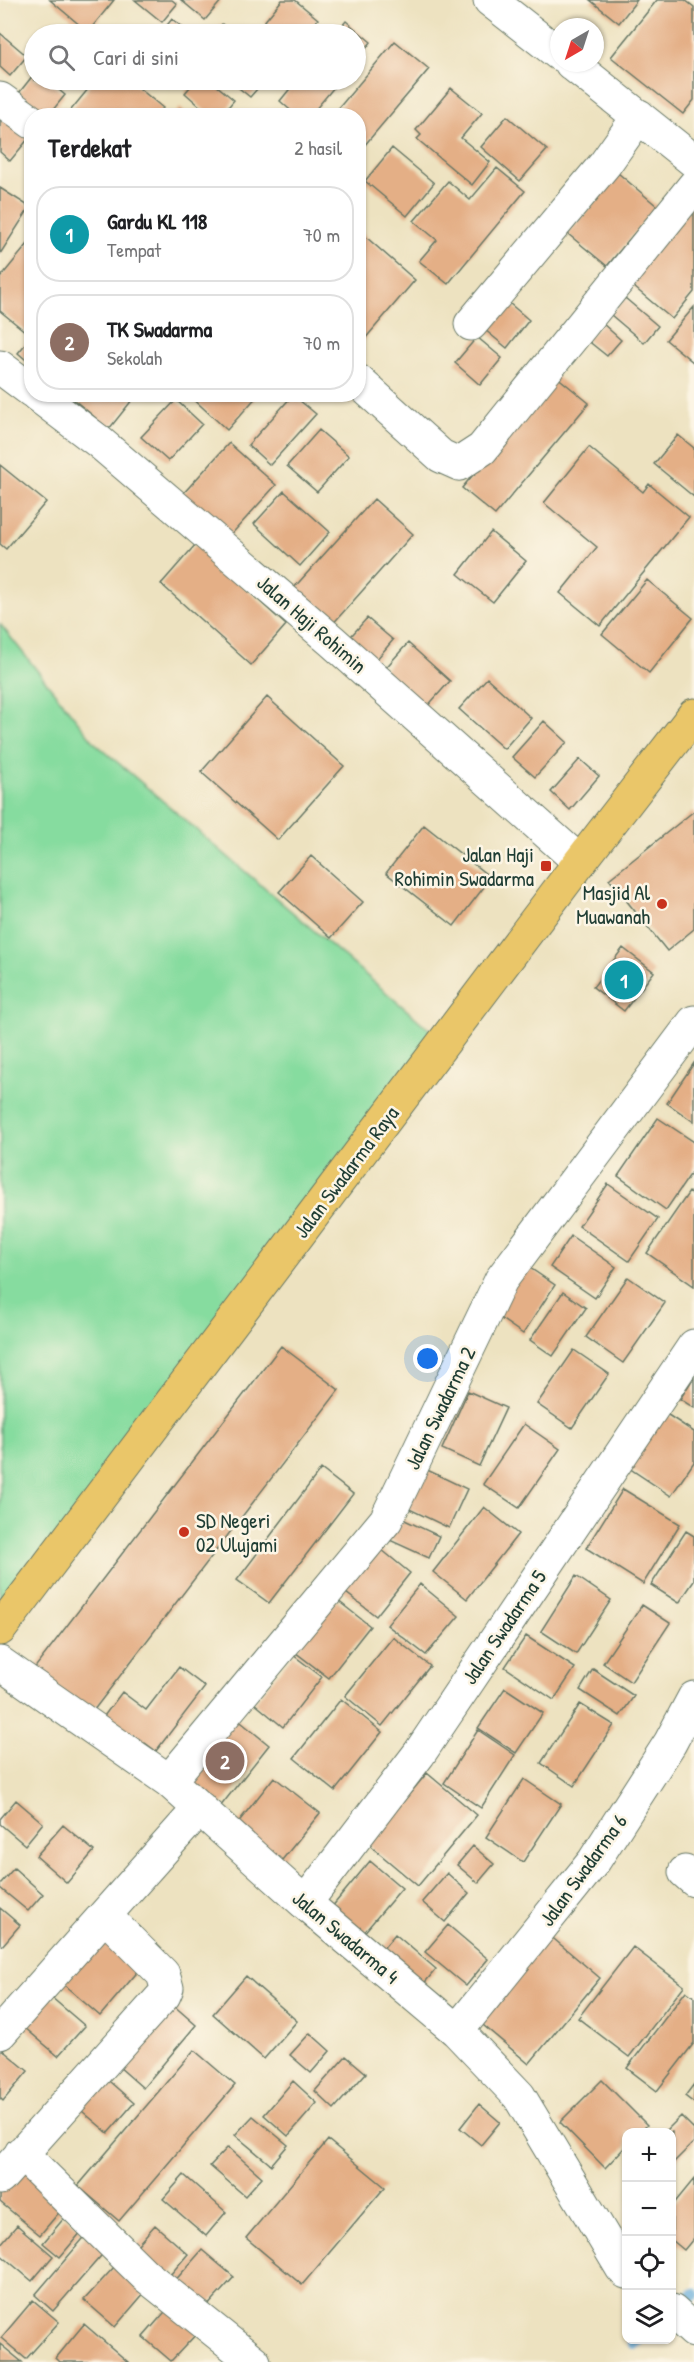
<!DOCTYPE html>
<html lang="id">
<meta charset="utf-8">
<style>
:root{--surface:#fff;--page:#f6f6f6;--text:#202124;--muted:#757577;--line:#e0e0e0;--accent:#d93025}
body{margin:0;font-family:"Patrick Hand",sans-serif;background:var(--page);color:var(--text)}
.controls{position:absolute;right:18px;bottom:18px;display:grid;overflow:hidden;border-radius:12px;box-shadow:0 2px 4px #0004}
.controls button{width:54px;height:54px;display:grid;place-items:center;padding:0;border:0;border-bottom:2px solid var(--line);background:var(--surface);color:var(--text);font:30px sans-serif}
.compass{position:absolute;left:550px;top:18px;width:54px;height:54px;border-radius:50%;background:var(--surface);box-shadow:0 2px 4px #0004;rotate:219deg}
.you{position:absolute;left:428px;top:1359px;width:21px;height:21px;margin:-15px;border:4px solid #fff;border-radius:50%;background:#1a73e8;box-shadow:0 0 0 9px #1a73e833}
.badge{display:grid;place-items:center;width:39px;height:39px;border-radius:50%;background:var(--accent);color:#fff;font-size:20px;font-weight:700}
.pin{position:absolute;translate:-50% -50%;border:3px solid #fff;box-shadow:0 2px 6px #0006}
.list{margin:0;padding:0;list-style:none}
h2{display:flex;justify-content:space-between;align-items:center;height:78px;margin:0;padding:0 24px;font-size:26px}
h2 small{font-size:20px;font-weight:400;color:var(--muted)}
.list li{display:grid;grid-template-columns:39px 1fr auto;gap:18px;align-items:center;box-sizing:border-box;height:96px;margin:0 12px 12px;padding:0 12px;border:2px solid var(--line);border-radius:24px}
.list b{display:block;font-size:22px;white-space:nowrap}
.list p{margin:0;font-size:20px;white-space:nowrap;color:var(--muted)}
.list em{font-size:20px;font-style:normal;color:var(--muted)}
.icon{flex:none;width:33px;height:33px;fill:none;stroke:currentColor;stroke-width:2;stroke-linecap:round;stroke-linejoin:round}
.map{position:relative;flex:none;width:694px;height:2362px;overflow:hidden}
.search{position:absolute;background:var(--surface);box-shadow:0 2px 4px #0004;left:24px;top:24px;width:342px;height:66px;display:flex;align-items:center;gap:15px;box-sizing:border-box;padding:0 21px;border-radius:33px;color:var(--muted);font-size:22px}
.panel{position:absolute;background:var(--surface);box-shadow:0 2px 4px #0004;left:24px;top:108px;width:342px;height:294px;border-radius:24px}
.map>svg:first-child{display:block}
.green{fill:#86dc9f;stroke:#528c6a;stroke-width:1.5}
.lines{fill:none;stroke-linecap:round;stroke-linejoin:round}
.stream{stroke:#66addd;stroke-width:12}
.building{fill:#e4af86}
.minor-casing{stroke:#677765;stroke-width:35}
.major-casing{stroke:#677765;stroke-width:35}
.minor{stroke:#fff;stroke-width:33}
.major{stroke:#eac669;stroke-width:33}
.poi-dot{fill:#c8321e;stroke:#fcf5e5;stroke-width:2}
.labels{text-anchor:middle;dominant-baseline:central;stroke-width:5;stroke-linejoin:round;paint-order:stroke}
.street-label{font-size:21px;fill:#1f3d34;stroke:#fcf5e5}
.poi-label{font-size:21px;fill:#1f3d34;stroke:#fcf5e5;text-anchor:end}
</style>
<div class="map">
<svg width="694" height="2362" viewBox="0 0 694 2362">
<rect width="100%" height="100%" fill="#fcf5e5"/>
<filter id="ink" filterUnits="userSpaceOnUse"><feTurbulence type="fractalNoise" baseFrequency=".0167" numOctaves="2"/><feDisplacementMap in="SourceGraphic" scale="12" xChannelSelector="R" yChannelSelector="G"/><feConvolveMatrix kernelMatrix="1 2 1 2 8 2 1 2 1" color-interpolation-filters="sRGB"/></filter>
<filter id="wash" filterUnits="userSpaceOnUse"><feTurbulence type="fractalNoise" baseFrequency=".008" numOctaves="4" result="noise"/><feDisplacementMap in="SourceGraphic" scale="24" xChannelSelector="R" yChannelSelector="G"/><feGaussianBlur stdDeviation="1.35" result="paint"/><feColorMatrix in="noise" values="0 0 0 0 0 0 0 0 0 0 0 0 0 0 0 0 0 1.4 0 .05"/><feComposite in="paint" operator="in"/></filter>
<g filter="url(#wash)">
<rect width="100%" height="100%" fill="#ede2c0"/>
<!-- green -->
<path class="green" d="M0,624L95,743L444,1042L0,1622Z"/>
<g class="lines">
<!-- stream -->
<path class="stream" d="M688,2299L694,2294
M633,2343L638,2340"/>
</g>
<g id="blocks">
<!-- building -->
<path class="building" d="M50,0H114L88,32Z
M135,0H172L177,4L162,22Z
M181,0H222L205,20Z
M282,0H295L318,19L305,34H278L264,22Z
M590,0H637L619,23Z
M657,0H685L694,7V100L683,114L611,57Z
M172,19L191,34H160Z
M346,21L371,42L356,61V34H335Z
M64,24L77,34H56Z
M222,24L233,34H213Z
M0,33L27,56L10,76L0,67Z
M395,41L429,69L358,153V116H332Z
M34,74V80H47L65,95L48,116L19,93Z
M93,80H136L133,83L163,108L156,116H66L89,88L87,87Z
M196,80H210L234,100L221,116H211L185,93Z
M229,80H265L250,97Z
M297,80H340L310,116H297L280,101Z
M451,88L482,113L461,138L490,162L472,185L417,139L421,135L416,130Z
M180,108L189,116H173Z
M0,113L29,138L10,161L0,152Z
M507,116L547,150L520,181L481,147Z
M392,148L434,183L407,216L365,181Z
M497,168L525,191L448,284L419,261L437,240L414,221L448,181L470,200Z
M618,173L657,206L607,266L568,234Z
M0,188L30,207L0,254Z
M694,203V292L672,319L628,282Z
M358,230L415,280L358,347Z
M32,239V325L26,332L0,311V278Z
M502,297L529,320L507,348L479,325Z
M625,298L658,326L644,343L611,315Z
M694,307V360L693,362L666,340Z
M602,323L621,340L607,356L587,340Z
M32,336V365L18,353Z
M477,337L502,358L480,385L455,363Z
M556,376L589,403L495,515L462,488Z
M67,394H137L109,429Z
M188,394H259L227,430Z
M293,395L316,414L270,465L248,445Z
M176,400L202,424L168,461L141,437Z
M319,430L349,456L317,492L287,466Z
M678,435L694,448V497L654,464Z
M229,443L276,485L228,538L181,496Z
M589,447L643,492L649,484L689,517L600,626L560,593L597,547L544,503Z
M0,465L46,502L6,549L0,544Z
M284,491L330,532L300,566L254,524Z
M374,499L413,534L330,627L291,591Z
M491,532L526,561L493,602L458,574Z
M196,544L286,625L251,665L161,584Z
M647,580L693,618L649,673L602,634Z
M367,618L393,640L371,666L345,643Z
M408,643L450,681L424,710L382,672Z
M487,678L531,718L504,749L459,709Z
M267,697L344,766L278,840L201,772Z
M544,721L567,742L535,777L512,757Z
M580,759L599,776L570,810L551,792Z
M694,811V929L667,951L609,879Z
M424,825L491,878L454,926L386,873Z
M311,856L363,902L331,938L279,892Z
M623,948L654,972L624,1011L593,987Z
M694,1063V1122L667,1103Z
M658,1118L694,1142V1169L666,1210L618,1176Z
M608,1184L658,1219L629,1261L579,1226Z
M689,1192L694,1196V1286L647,1253Z
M571,1236L616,1267L595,1298L550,1267Z
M527,1266L555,1285L523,1334L494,1314Z
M628,1277L665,1303L623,1363L586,1337Z
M563,1292L586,1308L553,1356L530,1340Z
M281,1346L339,1390L87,1719L30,1674Z
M574,1350L609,1374L572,1428L537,1404Z
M694,1377V1408L680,1399Z
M468,1391L506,1408L479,1466L442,1449Z
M662,1411L694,1432V1462L671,1496L626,1466Z
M524,1424L560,1449L519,1508L483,1484Z
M421,1467L467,1489L449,1528L403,1506Z
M321,1469L353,1494L269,1603L237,1580Z
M623,1489L680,1524L643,1584L586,1548Z
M484,1507L518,1534L467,1599L433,1572Z
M394,1515L439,1536L429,1558L383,1537Z
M686,1531L694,1536V1581L679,1603L651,1585Z
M376,1545L410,1573L376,1616L341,1589Z
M576,1576L611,1600L576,1654L541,1631Z
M420,1584L459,1616L426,1655L387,1625Z
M337,1600L370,1626L329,1678L295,1652Z
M642,1605L670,1623L631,1682L603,1663Z
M526,1636L575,1668L554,1700L505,1667Z
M393,1637L430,1666L382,1726L345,1696Z
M293,1655L322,1677L283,1727L254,1703Z
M179,1667L205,1687L156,1751L145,1743L143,1746L104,1716L122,1692L146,1710Z
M593,1669L634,1696L620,1716L580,1690Z
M505,1688L543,1713L516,1753L478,1728Z
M341,1699L382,1732L335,1791L294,1758Z
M580,1704L614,1725L574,1786L541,1763Z
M231,1714L269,1745L220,1807L181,1777Z
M478,1730L515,1755L481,1808L444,1783Z
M427,1773L477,1815L418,1886L368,1844Z
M274,1777L320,1813L278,1865L233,1829Z
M524,1779L561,1804L523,1862L486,1837Z
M16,1800L43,1823L25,1845L0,1824V1819Z
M63,1825L94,1851L67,1883L36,1856Z
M473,1846L494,1864L478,1883L457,1865Z
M370,1861L402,1888L357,1941L326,1914Z
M14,1868L43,1894L28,1911L0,1888V1884Z
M447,1873L469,1893L445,1922L422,1902Z
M0,1908L20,1925L2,1946L0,1944Z
M448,1925L488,1959L466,1986L425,1952Z
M395,1934L436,1969L417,1992L376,1957Z
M548,1934L600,1978L529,2064L477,2020Z
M104,1937L141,1968L100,2016L63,1984Z
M633,1947L684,1986L629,2057L578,2018Z
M246,1976L297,2021L264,2059L213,2014Z
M44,1991L85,2026L58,2056L18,2022Z
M686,1991L694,1997V2043L657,2091L627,2068Z
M172,2004L196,2025L143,2088L118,2066Z
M310,2033L330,2051L311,2073L290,2055Z
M0,2048L28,2071L3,2101L0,2098Z
M194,2050L235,2085L119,2221L78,2186Z
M346,2056L366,2073L334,2109L315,2091Z
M102,2075L134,2103L108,2133L76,2106Z
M602,2080L647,2125L640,2132H626V2146L605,2168L560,2122Z
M293,2081L317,2103L288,2136L264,2115Z
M694,2084V2103L685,2096Z
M479,2104L500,2122L481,2145L460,2128Z
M253,2116L288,2145L271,2165L235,2135Z
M681,2116L694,2129V2142L672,2164V2132H665Z
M328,2140L385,2187L302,2285L246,2238Z
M228,2147L262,2177L245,2196L210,2166Z
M18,2161L67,2203L40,2235L0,2202V2182Z
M184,2175L226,2212L206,2236L163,2199Z
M694,2179V2238L684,2250L672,2240V2206Z
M65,2217L82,2231L60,2257L43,2243Z
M17,2225L53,2256L32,2281L0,2254V2245Z
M155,2225L188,2254L164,2282L130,2253Z
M88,2233L107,2249L53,2311L35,2295Z
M202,2250L234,2277L204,2310L173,2283Z
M115,2266L145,2292L115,2327L84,2300Z
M33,2300L59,2322L26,2359L1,2338Z
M171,2305L200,2330L171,2361L143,2337Z
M84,2324L128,2362H60L56,2358Z
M0,2344L22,2362H0Z"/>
</g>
</g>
<g filter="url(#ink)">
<use href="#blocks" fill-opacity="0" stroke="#677765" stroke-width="1.5"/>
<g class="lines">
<defs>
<path id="minor" d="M490,0L559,54
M571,63L694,161
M0,99L32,122
M471,324L605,164L639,116
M0,367L32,391
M358,381L441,456L459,464L482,449L694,186
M36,394L98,441L332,641L580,862
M0,1663L169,1781L305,1903L457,2031L519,2096L622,2268L626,2272
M169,1781L386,1520L501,1280L694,1022
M685,1872L694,1880
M305,1903L419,1754L694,1346
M457,2031L594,1861L670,1743L694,1698
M0,2033L200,1808
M21,2153L145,2275L254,2362
M0,2178L164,1995L167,1988L163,1974L105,1916
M672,2311L694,2331"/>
<path id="major" d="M0,1629L580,862L694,715"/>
</defs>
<!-- minor casing -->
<use href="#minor" class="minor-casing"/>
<!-- major casing -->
<use href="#major" class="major-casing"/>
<!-- minor -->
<use href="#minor" class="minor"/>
<!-- major -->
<use href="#major" class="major"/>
</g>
</g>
<!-- markers -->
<g class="poi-dot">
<rect x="540" y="860" width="12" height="12" rx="3"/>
<circle cx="662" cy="904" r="6"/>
<circle cx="184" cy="1532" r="6"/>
</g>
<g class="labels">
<!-- street labels -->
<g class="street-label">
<text transform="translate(312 624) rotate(41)">Jalan Haji Rohimin</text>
<text transform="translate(346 1172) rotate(-53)">Jalan Swadarma Raya</text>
<text transform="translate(440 1408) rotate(-64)">Jalan Swadarma 2</text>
<text transform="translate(504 1627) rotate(-56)">Jalan Swadarma 5</text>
<text transform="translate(583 1870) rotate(-54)">Jalan Swadarma 6</text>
<text transform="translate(346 1937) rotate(40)">Jalan Swadarma 4</text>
</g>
<!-- poi labels -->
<g class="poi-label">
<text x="534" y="854">Jalan Haji<tspan x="534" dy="24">Rohimin Swadarma</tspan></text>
<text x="650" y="892">Masjid Al<tspan x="650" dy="24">Muawanah</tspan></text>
<text x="196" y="1520" text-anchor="start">SD Negeri<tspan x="196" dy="24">02 Ulujami</tspan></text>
</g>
</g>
</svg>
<div class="controls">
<button>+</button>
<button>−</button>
<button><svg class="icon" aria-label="locate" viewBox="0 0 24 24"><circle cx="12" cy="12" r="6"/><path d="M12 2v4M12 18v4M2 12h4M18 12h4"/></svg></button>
<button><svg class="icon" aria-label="layers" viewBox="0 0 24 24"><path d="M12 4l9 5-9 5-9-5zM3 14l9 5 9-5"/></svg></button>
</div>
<svg class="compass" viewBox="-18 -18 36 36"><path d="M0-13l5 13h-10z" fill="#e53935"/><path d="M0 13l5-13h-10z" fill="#757577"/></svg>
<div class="you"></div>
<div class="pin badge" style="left:624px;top:980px;background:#0f9aa8">1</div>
<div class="pin badge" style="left:225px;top:1761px;background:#8d6e63">2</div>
<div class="search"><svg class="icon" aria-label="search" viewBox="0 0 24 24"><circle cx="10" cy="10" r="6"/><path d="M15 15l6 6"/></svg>Cari di sini</div>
<section class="panel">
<h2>Terdekat<small>2 hasil</small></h2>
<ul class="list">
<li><span class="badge" style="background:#0f9aa8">1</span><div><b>Gardu KL 118</b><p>Tempat</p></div><em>70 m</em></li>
<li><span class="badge" style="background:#8d6e63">2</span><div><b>TK Swadarma</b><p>Sekolah</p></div><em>70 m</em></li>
</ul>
</section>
</div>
